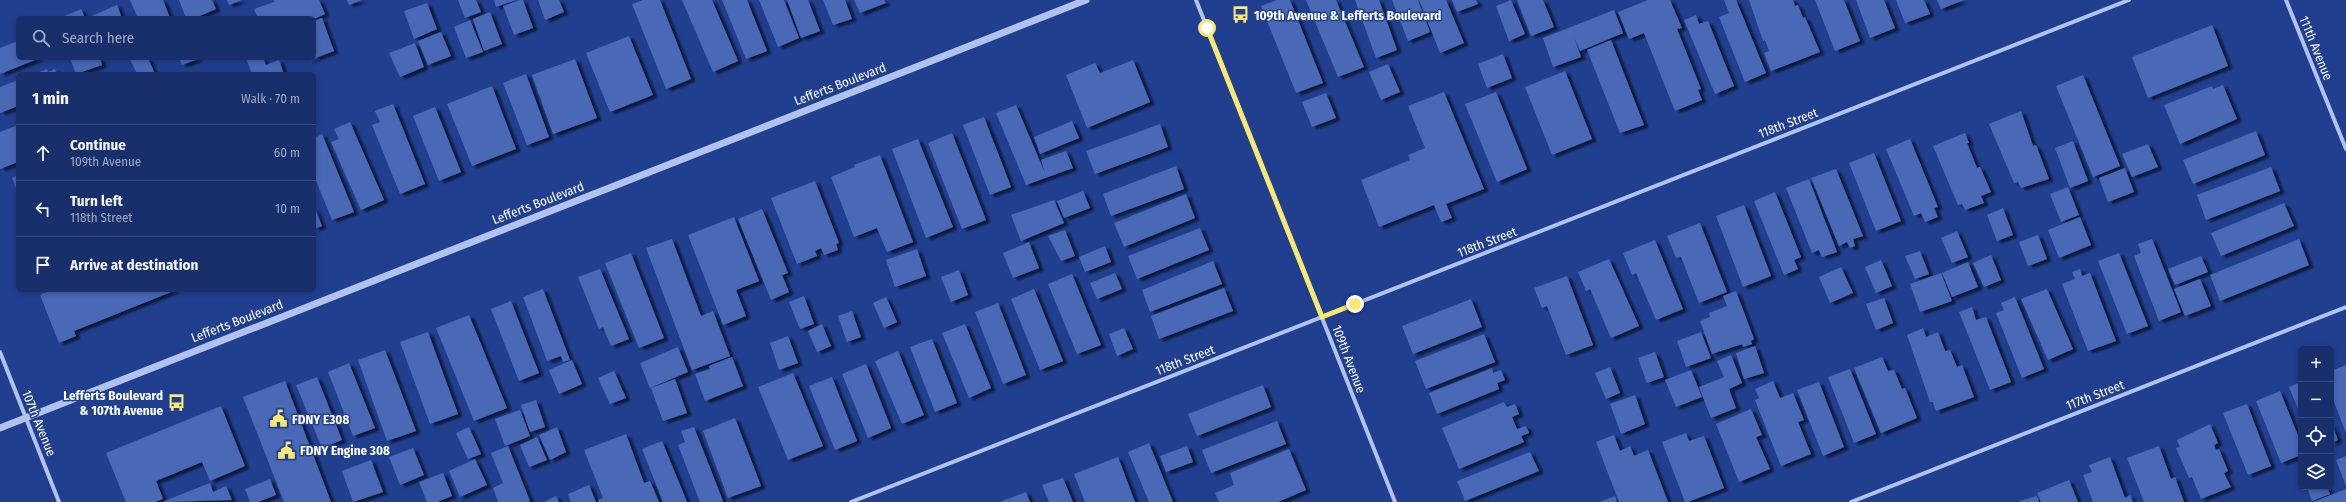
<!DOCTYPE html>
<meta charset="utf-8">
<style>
:root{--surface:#192f6b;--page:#263b73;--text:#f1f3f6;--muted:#9fa9c1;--line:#374a7e}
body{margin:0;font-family:"Fira Sans Condensed",sans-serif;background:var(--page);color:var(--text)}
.controls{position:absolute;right:12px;bottom:12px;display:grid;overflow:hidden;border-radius:6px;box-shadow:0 2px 6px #0003}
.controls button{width:36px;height:36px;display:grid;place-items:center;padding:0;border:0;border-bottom:1px solid var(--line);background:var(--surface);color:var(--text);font:20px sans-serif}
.stop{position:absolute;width:12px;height:12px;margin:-9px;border:3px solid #f9e972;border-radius:50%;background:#fff}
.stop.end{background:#f9e972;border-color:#fff;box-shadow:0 1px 4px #0008}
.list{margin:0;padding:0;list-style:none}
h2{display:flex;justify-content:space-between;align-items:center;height:52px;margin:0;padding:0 16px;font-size:17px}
h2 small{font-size:13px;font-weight:400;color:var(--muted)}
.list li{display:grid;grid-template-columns:26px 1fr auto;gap:12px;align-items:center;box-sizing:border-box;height:56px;padding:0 16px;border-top:1px solid var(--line)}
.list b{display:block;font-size:15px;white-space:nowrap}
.list p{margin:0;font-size:13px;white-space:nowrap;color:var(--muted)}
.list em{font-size:13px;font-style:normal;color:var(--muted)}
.icon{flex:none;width:22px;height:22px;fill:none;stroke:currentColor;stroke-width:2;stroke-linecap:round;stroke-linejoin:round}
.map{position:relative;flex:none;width:2346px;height:502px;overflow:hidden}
.search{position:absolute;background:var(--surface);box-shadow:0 2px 6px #0003;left:16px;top:16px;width:300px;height:44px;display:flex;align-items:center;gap:10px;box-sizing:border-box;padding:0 14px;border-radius:6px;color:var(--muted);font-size:15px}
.panel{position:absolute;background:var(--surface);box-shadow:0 2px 6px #0003;left:16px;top:72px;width:300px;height:220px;border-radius:6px}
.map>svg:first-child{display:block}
.building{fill:#4a68b6;filter:url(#shadow)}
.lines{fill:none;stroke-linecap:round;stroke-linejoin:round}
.minor{stroke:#b1c2ec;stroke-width:4}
.tertiary{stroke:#b1c2ec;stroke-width:7}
.route{stroke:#f9e972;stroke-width:5}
.labels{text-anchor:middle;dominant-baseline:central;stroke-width:3;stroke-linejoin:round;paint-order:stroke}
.poi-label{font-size:13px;font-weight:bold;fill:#fff;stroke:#213f8f;text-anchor:start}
.street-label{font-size:13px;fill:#fff;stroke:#213f8f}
</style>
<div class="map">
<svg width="2346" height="502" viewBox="0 0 2346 502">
<defs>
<filter id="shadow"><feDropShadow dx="4.5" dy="2.5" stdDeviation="1" flood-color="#0009"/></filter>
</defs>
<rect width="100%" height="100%" fill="#213f8f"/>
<!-- building -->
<path class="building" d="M130,0H163L170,18H138Z
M179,0H212L216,9L195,18H186Z
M227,0H242L229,5Z
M274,0H319L325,14L314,19L308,16L258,18L254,9L274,2Z
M347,0H362L349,5Z
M458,0H476L481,12L465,18Z
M494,0H516L496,7Z
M520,0H523L533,28L514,35L503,6Z
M538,0H559L564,12L545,20Z
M643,0H660L691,79L666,89L632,4Z
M682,0H712L738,61L713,72Z
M722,0H747L767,51L746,59Z
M759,0H784L799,38L778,47Z
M787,0H808L820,31L801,38Z
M823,0H845L852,19L833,25Z
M854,0H884L886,3L860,13Z
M1277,0H1290L1323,83L1296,93L1261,6Z
M1306,0H1336L1364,67L1338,77Z
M1355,0H1379L1397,50L1376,58Z
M1392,0H1418L1430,32L1408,41Z
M1419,0H1446L1464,43L1440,53Z
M1452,0H1476L1478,4L1457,12Z
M1511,0L1525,34L1509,41L1496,6Z
M1517,0H1543L1554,27L1531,36Z
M1648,0H1670L1682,28L1677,29L1701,89L1698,90L1702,100L1675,111L1644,33L1629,39L1618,12Z
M1724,0H1736L1766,73L1745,82L1719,17L1729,13Z
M1749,0H1793L1795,6L1798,5L1803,18L1805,17L1820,52L1771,71L1764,53L1769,51L1765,40L1763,41Z
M1815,0H1844L1860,41L1835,51Z
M1856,0H1884L1895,28L1870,38Z
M1896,0H1924L1930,14L1905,23Z
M1937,0H1964L1941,9Z
M427,3L437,29L414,39L404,11Z
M117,5L122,18H90L89,17Z
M81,9L85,18H60Z
M1614,10L1623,33L1580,51L1574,37L1581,57L1553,67L1543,38Z
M490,12L502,44L484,51L473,19Z
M1696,15L1699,24L1708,21L1734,86L1715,94L1684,20Z
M322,18L334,51L310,60L309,58H314V21Z
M470,20L483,52L466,58L454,27Z
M2212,25L2228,66L2148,98L2132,57Z
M441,32L451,56L428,65L418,41Z
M629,36L653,95L610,112L586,53Z
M1611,40L1644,125L1620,133L1587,50Z
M18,41V58H40L0,74V48Z
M415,43L424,67L400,77L389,53Z
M1503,54L1512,78L1487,88L1478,64Z
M70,58H100L102,65L76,74Z
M133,58H148L155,74H137L130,59Z
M179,58H197L198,59L182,65Z
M246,58H263L266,65L279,60L284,74H252Z
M575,59L597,118L553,134L532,75Z
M1133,60L1150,102L1087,128L1066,75L1095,63L1100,73Z
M1388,64L1400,92L1381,100L1369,72Z
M47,69L48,72L55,69L57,74H34Z
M1565,71L1592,139L1552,155L1525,87Z
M526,74L549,137L527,145L503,83Z
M2083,75L2120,166L2093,177L2056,86Z
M18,80V106L0,113V87Z
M2223,85L2237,119L2180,144L2164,105L2212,86L2213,89Z
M492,86L516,149L472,166L447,104Z
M1444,92L1484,189L1446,204L1452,218L1441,222L1434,205L1379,227L1361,180L1410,160L1408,155L1425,148L1408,106Z
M1496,92L1527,169L1497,182L1465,104Z
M1326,93L1336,118L1312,127L1302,102Z
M393,104L425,184L400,194L372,125L380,122L375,111Z
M1016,105L1045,173L1041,160L1066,151L1073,168L1026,185L996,113Z
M435,107L461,172L439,181L413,116Z
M2021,111L2033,146L2036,145L2049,179L2021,188L2018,182L2014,183L1989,124Z
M984,117L1011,187L990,195L963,125Z
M1072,121L1079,138L1040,154L1034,137Z
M350,122L384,200L361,210L331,142L339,139L334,129Z
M1160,124L1168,147L1095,174L1086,151Z
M18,125V162L0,169V132Z
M2256,131L2265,155L2193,184L2183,160Z
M314,133L316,137L322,134L354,212L332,220L314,176Z
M952,133L986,220L962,229L928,143Z
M1965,133L1969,143H1967L1977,168L1980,167L1991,192L1981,196L1984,203L1965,210L1962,204L1958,205L1933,146Z
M918,139L953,227L926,238L892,149Z
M1910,139L1938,207L1934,208L1938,217L1925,222L1921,213L1914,216L1886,149Z
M2073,141L2088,181L2070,188L2055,148Z
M2148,144L2158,167L2132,177L2122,154Z
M1874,153L1901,221L1876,231L1849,163Z
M880,155L913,242L887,252L877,228L854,237L831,177L855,167L854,165Z
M1176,166L1184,189L1111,216L1103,194Z
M2271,167L2280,191L2206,220L2197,195Z
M2125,168L2134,192L2108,202L2099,178Z
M1836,169L1863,236L1853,239L1855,246L1850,248L1847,242L1839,246L1811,178Z
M18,175V193L12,178Z
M1809,179L1837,252L1822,257L1819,250L1812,253L1786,188Z
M815,181L839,243L836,244L838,250L824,255L821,248L815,251L817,256L797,264L771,198Z
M2068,187L2079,215L2061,222L2050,194Z
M1083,191L1090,208L1064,218L1057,201Z
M1775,192L1801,257L1794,260L1798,269L1784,275L1754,201Z
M1186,194L1195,218L1124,247L1114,223Z
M1054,200L1064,223L1021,241L1011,215Z
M2284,203L2294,226L2221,256L2211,233Z
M1744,205L1771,276L1743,287L1716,216Z
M314,206L322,226L314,229Z
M2003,208L2013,235L1997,241L1987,215Z
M762,209L788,273L782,275L789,292L771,300L738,219Z
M734,217L759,281L736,290L746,316L723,325L688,235Z
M2080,217L2091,245L2059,258L2048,230Z
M1700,223L1727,292L1699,303L1681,257L1676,258L1667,236Z
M1200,228L1209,250L1137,279L1128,256Z
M1065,230L1075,256L1061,261L1048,236Z
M1957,231L1968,257L1952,263L1941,238Z
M2038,235L2047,259L2028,266L2019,242Z
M672,239L701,316L713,311L730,356L692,370L646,248Z
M2152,239L2181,312L2159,321L2134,256L2141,253L2138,244Z
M2299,239L2309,265L2220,301L2210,275Z
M1655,240L1683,309L1656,320L1636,273L1632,275L1623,253Z
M1029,242L1039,268L1013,278L1003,253Z
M1105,246L1111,262L1085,272L1079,257Z
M917,249L926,276L895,287L886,260Z
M1920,251L1929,274L1915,279L1905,256Z
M631,253L664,338L639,348L605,263Z
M2119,253L2148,326L2127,334L2098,261Z
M1991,255L2001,280L1984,287L1973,263Z
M2201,256L2208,272L2175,285L2168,269Z
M1609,259L1639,326L1611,338L1590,289L1586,291L1578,272Z
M1881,260L1892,286L1876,293L1865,267Z
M1213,261L1222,284L1150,312L1142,290Z
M1968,262L1978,287L1952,297L1942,273Z
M1841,267L1853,293L1830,303L1819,277Z
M600,269L629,339L611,346L603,327L599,329L578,277Z
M2080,269L2082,276L2090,273L2116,341L2088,351L2062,284L2075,279L2072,272Z
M959,270L968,295L951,302L941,277Z
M1115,273L1122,289L1097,299L1090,283Z
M1941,273L1952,301L1920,312L1910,284Z
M1072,274L1101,345L1077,354L1048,284Z
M1567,276L1593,345L1566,355L1547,306L1542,308L1534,288Z
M2200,279L2211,306L2185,316L2174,289Z
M1224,288L1233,311L1159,339L1151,316Z
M543,289L570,360L563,362L561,356L547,361L523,297Z
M1034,289L1063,361L1040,370L1011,299Z
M2047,289L2073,349L2048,360L2021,299Z
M52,290H176L74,331L76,336L59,343L40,295Z
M1736,291L1754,339L1751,341L1752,344L1743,347L1742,344L1712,354L1700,321L1710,317L1709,313L1727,306L1723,296Z
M804,296L814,324L800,329L789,302Z
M886,297L897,322L884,328L873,303Z
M2015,297L2044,369L2022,378L1996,313L2004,310L2001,303Z
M1884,298L1893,323L1876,330L1866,304Z
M1471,299L1482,327L1413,354L1402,326Z
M511,301L539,373L519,381L491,309Z
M998,303L1026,375L1003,384L975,312Z
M1972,307L1976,320L1986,317L2011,382L1990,390L1959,312Z
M852,311L861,337L847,342L838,316Z
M469,315L507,408L474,421L436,328Z
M822,324L831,346L817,352L808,331Z
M965,324L991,388L969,398L942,333Z
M1124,328L1133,349L1117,356L1109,334Z
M1923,328L1926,337L1938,332L1945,351L1950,350L1957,367L1962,365L1974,397L1936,411L1933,402H1930L1907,335Z
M428,332L458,414L430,424L400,342Z
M1701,332L1711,358L1686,367L1677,341Z
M1484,334L1495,362L1426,389L1415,361Z
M788,336L798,363L779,370L770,343Z
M932,339L957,403L935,412L910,347Z
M1755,346L1764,373L1744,379L1736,353Z
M678,347L688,372L650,388L640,363Z
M385,350L416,431L387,441L358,360Z
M898,351L924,415L902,424L875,361Z
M1655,352L1664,377L1647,383L1638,358Z
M1731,355L1742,383L1729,389L1736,408L1711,418L1699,387L1724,377L1717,361Z
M732,357L743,386L705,401L695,374L710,369L709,366Z
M1882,357L1888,371L1894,370L1902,389L1905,388L1917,418L1881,433L1854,368Z
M572,360L582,384L559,394L549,370Z
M349,363L375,428L353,436L328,372Z
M866,364L891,428L868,438L842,374Z
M2346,365V433L2331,394V371Z
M1610,367L1620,393L1606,399L1595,373Z
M1492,368L1493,373L1501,370L1505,380L1497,383L1499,389L1437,414L1429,393Z
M1850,369L1876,434L1854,443L1828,377Z
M1691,370L1702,397L1676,407L1665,380Z
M614,371L626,398L610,404L598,378Z
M793,373L823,446L788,460L758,387Z
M317,377L342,440L322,448L296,385Z
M832,377L857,441L835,450L809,386Z
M675,379L687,413L663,421L651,388Z
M285,381L331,502H284L243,397Z
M1773,381L1780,398L1793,393L1804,420L1798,422L1811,454L1781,466L1755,400L1759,398L1755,389Z
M1819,382L1844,447L1823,456L1797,390Z
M2301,382V416L2289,387Z
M1263,385L1271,407L1197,436L1188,414Z
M2280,391L2301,443V455L2281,463L2256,401Z
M1635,395L1645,424L1621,434L1610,404Z
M536,400L545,427L530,432L521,405Z
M1504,402L1507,407L1515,404L1519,414L1512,417L1517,429L1526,426L1529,433L1521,436L1524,442L1459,469L1442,428Z
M2247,404L2271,466L2248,475L2223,413Z
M221,406L245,466L210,481L202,462L156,481L163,499L155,502H126L106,453Z
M1751,409L1762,435L1756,437L1770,469L1739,482L1716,424Z
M520,410L530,436L505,446L495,419Z
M735,418L761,486L728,498L703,431Z
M1277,421L1286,444L1211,473L1202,450Z
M2331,423L2338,440L2331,443Z
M2210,424L2218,443L2214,445L2216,450L2219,449L2228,471L2224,473L2231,487L2201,499L2192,477L2189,478L2176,448L2180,447L2177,440Z
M469,427L481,454L468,459L456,433Z
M557,427L566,452L550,460L539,435Z
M694,427L723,501L721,502H700L678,445L685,442L681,431Z
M1686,433L1689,441L1704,436L1724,488L1688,502H1685L1662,442Z
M626,434L644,483L650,481L659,502H599L598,500L603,498L584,450Z
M1614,435L1620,451L1630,446L1634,456L1648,450L1668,502H1619L1596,442Z
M537,437L547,460L529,467L520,445Z
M662,441L687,502H663L642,449Z
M1149,443L1173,502H1149L1128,452Z
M508,446L530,501L527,502H498L493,488L503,483L491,453Z
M1187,446L1193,462L1166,472L1160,456Z
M2159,446L2171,479L2175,477L2184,502H2144L2127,458Z
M413,448L424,475L400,485L389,457Z
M1289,449L1306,490L1278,502H1219L1215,493L1234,485L1230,473Z
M1530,452L1539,471L1465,501L1457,481Z
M2346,456V486L2336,460Z
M1118,457L1135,502H1085L1074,474Z
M2110,457L2125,498L2130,495L2133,502H2093L2083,475L2092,472L2089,465Z
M475,459L487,485L460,497L449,471Z
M371,460L383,492L353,502L342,471Z
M443,473L452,496L437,502H427L419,482Z
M1063,478L1073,502H1049L1042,485Z
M270,479L276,495L258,502H250L245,489Z
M2069,480L2078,502H2041L2037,493Z
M210,483L213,492L226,486L232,500L162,502Z
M589,485L596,502H571L568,494Z
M2307,487H2327L2330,494L2312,501Z
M2346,489V502H2313Z
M1026,492L1030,502H1000Z
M556,496L559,502H544Z
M1615,496L1617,502H1600Z
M2037,496L2039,502H2018L2026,499Z"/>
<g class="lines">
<!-- minor -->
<path class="minor" d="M1196,0L1395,502
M2286,0L2346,149
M0,352L59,502
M851,502L2129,0
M1851,502L2346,307"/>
<!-- tertiary -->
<path class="tertiary" d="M0,428L1086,0"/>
</g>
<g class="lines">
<!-- route -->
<path class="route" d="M1207,28L1322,317L1355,304"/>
</g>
<!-- icons -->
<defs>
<symbol id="bus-bare" viewBox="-9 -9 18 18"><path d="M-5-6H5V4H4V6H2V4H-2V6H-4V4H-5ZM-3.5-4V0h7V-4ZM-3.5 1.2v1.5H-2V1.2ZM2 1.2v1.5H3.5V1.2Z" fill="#f9e972" stroke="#213f8f" stroke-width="2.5" paint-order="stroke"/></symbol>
<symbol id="civic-bare" viewBox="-9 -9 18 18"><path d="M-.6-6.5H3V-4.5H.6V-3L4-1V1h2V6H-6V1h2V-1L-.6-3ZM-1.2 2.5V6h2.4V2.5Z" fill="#f9e972" stroke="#213f8f" stroke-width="2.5" paint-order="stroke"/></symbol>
</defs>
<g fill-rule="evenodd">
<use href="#bus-bare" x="1228" y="2" width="25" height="25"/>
<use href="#bus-bare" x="164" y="390" width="25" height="25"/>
<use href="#civic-bare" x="266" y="406" width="25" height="25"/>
<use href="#civic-bare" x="274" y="438" width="25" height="25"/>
</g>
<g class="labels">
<!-- poi labels -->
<g class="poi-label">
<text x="1254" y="15">109th Avenue &amp; Lefferts Boulevard</text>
<text x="163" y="395" text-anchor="end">Lefferts Boulevard<tspan x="163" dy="15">&amp; 107th Avenue</tspan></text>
<text x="292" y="419">FDNY E308</text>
<text x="300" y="450">FDNY Engine 308</text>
</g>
<!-- street labels -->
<g class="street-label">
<text transform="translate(2316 48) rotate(68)">111th Avenue</text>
<text transform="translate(840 84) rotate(-21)">Lefferts Boulevard</text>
<text transform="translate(1788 123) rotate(-21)">118th Street</text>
<text transform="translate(538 203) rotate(-21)">Lefferts Boulevard</text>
<text transform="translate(1487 242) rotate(-21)">118th Street</text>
<text transform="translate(237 321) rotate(-21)">Lefferts Boulevard</text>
<text transform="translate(1349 359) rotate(69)">109th Avenue</text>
<text transform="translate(1185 360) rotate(-21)">118th Street</text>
<text transform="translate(2095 395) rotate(-21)">117th Street</text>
<text transform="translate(39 423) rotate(68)">107th Avenue</text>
</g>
</g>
</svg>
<div class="controls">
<button>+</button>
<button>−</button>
<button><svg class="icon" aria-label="locate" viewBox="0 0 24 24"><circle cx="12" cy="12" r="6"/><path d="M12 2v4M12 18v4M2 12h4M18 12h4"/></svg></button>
<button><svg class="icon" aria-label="layers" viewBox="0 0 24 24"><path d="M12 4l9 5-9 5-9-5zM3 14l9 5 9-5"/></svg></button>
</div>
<div class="stop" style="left:1207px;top:28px"></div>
<div class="stop end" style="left:1355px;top:304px"></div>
<div class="search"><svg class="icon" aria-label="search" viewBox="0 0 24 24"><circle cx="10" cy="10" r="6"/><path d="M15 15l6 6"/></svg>Search here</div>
<section class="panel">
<h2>1 min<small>Walk · 70 m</small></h2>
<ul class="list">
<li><svg class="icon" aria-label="ahead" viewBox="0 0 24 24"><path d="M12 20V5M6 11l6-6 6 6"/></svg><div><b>Continue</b><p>109th Avenue</p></div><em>60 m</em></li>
<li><svg class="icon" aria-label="left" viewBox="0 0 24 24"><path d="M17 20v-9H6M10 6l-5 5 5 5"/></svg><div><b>Turn left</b><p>118th Street</p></div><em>10 m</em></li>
<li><svg class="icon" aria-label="arrive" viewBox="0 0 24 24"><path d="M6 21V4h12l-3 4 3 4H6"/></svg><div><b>Arrive at destination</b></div></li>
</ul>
</section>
</div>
